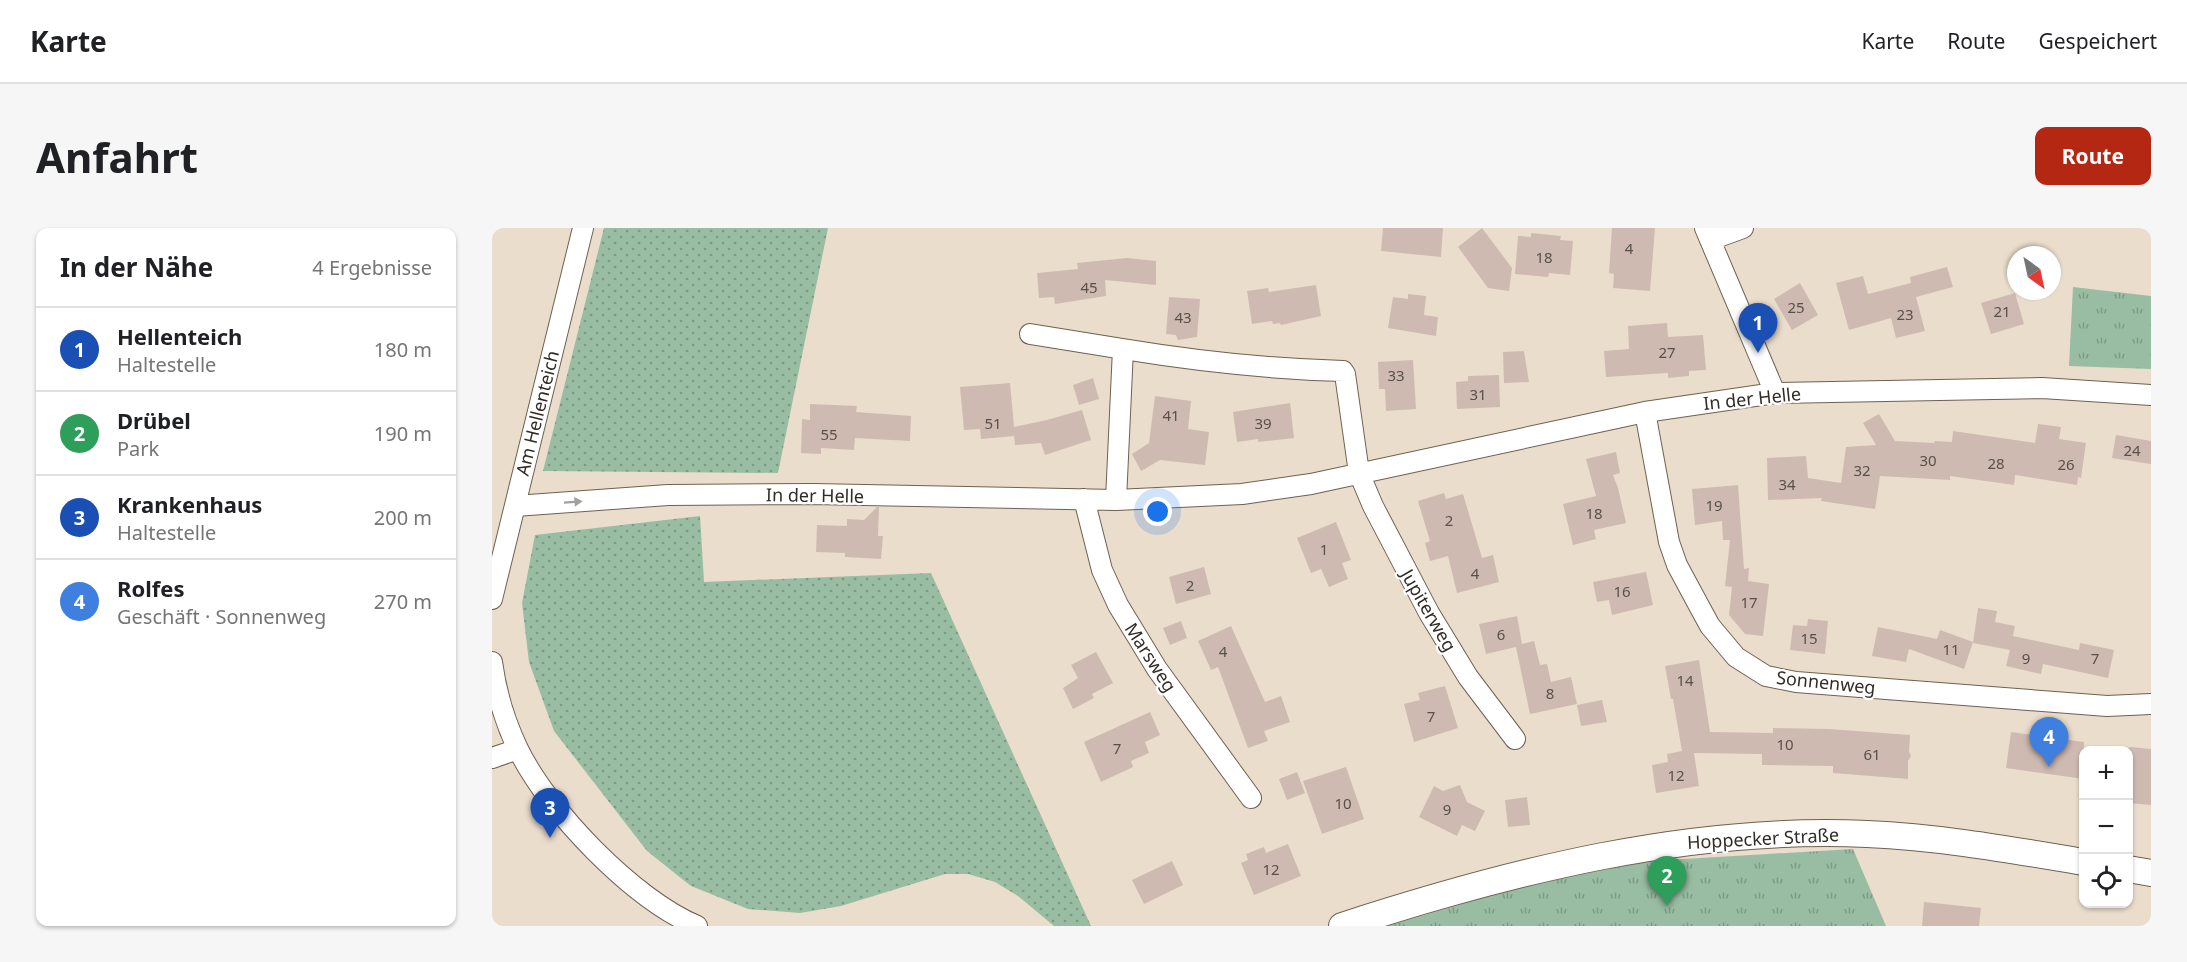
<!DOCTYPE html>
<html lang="de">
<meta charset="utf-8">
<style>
:root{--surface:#fff;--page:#f6f6f6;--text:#202124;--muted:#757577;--line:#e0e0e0;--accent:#b42712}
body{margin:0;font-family:"Noto Sans",sans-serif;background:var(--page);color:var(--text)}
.controls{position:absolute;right:18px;bottom:18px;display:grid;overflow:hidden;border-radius:12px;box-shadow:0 2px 4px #0004}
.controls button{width:54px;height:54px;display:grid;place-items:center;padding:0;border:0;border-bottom:2px solid var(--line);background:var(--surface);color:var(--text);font:30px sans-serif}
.compass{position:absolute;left:1515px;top:18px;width:54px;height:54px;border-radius:50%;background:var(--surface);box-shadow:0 2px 4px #0004;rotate:147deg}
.you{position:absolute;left:666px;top:284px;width:21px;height:21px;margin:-15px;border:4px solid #fff;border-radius:50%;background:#1a73e8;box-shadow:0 0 0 9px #1a73e833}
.badge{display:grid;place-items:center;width:39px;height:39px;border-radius:50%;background:var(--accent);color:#fff;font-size:20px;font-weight:700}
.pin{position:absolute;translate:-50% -50px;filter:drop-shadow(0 2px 3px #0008)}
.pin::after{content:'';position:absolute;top:32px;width:21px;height:18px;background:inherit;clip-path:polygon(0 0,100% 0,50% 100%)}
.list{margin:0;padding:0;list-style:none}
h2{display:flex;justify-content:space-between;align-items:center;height:78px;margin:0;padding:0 24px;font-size:26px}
h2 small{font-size:20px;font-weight:400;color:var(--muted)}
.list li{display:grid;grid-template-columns:39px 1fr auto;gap:18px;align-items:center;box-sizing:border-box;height:84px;padding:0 24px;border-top:2px solid var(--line)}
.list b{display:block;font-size:22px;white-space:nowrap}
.list p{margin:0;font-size:20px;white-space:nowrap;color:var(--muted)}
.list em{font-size:20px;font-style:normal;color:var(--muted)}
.icon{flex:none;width:33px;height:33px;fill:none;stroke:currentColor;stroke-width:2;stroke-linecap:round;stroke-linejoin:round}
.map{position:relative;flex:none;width:1659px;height:698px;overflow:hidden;border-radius:12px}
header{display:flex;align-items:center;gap:36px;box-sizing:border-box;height:84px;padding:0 30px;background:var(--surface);border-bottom:2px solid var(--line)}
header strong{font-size:28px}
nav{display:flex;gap:33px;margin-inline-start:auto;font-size:21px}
.intro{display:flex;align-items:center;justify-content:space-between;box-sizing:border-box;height:144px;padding:0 36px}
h1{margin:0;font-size:42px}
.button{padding:15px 27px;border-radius:12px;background:var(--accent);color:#fff;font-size:21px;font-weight:700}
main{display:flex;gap:36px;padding:0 36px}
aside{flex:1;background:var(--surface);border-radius:12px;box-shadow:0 2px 4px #0004}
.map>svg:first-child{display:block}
.grass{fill:url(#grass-dots)}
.park{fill:url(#park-tufts)}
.building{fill:#cfbab1}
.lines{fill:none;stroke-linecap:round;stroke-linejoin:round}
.minor-casing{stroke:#6d6152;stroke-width:22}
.tertiary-casing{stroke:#6d6152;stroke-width:28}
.minor{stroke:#fff;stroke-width:20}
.tertiary{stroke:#fff;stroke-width:26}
.oneway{fill:#a2a09d}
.labels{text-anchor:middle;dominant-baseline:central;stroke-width:4.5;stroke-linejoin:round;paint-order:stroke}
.number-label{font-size:15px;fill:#585048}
.street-label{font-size:18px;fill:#312c25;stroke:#fff}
</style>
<header>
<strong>Karte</strong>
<nav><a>Karte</a><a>Route</a><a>Gespeichert</a></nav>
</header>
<div class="intro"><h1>Anfahrt</h1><a class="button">Route</a></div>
<main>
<aside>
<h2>In der Nähe<small>4 Ergebnisse</small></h2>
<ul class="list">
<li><span class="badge" style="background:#1a4fb4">1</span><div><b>Hellenteich</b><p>Haltestelle</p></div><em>180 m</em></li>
<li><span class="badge" style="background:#2e9e5b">2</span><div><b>Drübel</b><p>Park</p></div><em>190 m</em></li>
<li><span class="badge" style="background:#1a4fb4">3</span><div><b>Krankenhaus</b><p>Haltestelle</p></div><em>200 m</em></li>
<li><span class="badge" style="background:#3f7fe0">4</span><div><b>Rolfes</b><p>Geschäft · Sonnenweg</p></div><em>270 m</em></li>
</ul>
</aside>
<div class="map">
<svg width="1659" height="698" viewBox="0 0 1659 698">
<defs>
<pattern id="grass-dots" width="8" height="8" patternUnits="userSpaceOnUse" patternTransform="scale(1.5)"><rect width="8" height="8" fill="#99bda2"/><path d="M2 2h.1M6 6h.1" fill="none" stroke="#7d9a84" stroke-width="1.8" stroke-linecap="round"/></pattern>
<pattern id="park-tufts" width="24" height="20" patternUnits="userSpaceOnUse" patternTransform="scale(1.5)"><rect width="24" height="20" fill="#99bda2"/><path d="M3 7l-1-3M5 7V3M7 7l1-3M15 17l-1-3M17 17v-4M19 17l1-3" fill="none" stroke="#7d9a84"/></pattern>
</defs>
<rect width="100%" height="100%" fill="#eaddcc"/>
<!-- grass -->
<path class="grass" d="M112,0H336L286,245L51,243Z
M208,288L212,354L439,345L599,698H562L526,668L503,654L476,646H453L349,678L308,685L256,681L199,658L155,623L62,503L37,434L30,375L43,307Z"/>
<!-- park -->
<path class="park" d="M1581,59L1659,68V141L1577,138Z
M1361,621L1394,698H896L1033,657L1158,633Z"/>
<!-- building -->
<path class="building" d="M891,0H951L949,29L889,23Z
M990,0L1020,40L1017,63L996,60L966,19Z
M1120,0H1163L1158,63L1121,60L1122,46L1117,45Z
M1039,5L1069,8L1068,12L1081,13L1078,47L1057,45L1056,49L1023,46L1026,8L1039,9Z
M635,30L664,33V57L613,52L614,68L563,76L562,69L547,70L545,45L586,41L585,35Z
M1455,39L1461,59L1424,69L1433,103L1404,110L1399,90L1357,102L1344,55L1371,48L1376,66L1419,55L1418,49Z
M1308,55L1326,87L1300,102L1282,71Z
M824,57L829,88L789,97L788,95L781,96L780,93L760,96L755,63L776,60L777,64Z
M1523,65L1532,96L1499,106L1489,75Z
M916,66L934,68L932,87L946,89L944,108L896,100L901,69L916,71Z
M677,69L708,71L705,109L686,112L684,107L674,106Z
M1175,95L1176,109L1211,107L1214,142L1197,143V148L1176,150V145L1114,149L1112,123L1137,121L1136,98Z
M1032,123L1037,154L1012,155L1011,124Z
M921,132L924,181L894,183L893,161H887L886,134Z
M1007,147L1008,179L965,181L964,154L976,153V148Z
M601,150L607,171L587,177L581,157Z
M518,155L522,199L555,192L590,182L599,212L553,227L549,215L523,217L522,208L489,211L488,201L472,202L468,159Z
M663,168L699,173L696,201L717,204L713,237L668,232L649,243L640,226L657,215Z
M798,175L802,210L766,214V211L745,214L741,184Z
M318,176L365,178L364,184L419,188L418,213L363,210L362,222L329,220V226L309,225L310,191L318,192Z
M1387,186L1403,213L1442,215L1443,213L1460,214L1461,203L1543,215L1546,196L1569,199L1567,211L1594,215L1589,250L1586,249L1585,257L1523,247L1522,257L1458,248V252L1388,248L1383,281L1329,273L1330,270L1276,272L1275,230L1314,228L1316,250L1349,255L1354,219L1384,217L1371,195Z
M1624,207L1659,213V236L1620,230Z
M1124,224L1128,245L1121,247L1126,260L1134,295L1102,302L1104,311L1081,317L1071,276L1104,268L1094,231Z
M1246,257L1252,341L1257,340L1256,353L1277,356L1271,408L1253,406L1237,387L1240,359L1233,358L1238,312H1231L1230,293L1203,297L1200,261Z
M952,265L954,271L971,266L990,330L1001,327L1007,354L965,365L956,328L938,333L933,315L938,313L926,273Z
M385,279H387L386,308H391L389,331L353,329V325L324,324L325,297L355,298V291L372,292Z
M844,294L859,332L850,335L856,351L837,359L829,341L819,345L805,310Z
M712,339L719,366L684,376L677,349Z
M1154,344L1161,377L1120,387L1117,372L1105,374L1101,354Z
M1486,380L1505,383L1503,394L1523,398L1521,408L1587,422L1588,415L1622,422L1616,450L1551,436L1549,446L1514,438L1518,422L1481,415Z
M1025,388L1030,416L1042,413L1048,437L1055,436L1059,454L1079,449L1085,476L1038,486L1024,419L994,426L987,396Z
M1316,391L1336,393L1333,426L1298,422L1301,397L1315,398Z
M689,393L695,410L678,417L671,400Z
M739,398L773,474L789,468L798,494L772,503L776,513L756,520L726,439L719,442L706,413Z
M1386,399L1445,411L1448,402L1481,414L1472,441L1417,421L1414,434L1380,428Z
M604,424L621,455L600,466L602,470L581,481L571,460L586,450L579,437Z
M1207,432L1218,504L1281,505V500L1337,501L1418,507L1417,524L1419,528L1416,533V551L1341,545V538L1270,537V526L1202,525L1207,558L1164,565L1160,537L1176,534L1175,526L1190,523L1181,471H1179L1173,438Z
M953,458L966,500L922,514L912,476L928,472L926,465Z
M1110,472L1115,494L1089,498L1085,477Z
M658,484L668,507L653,514L657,525L639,533L641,539L609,554L592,514Z
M1519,504L1592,514V551L1514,540Z
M1639,519L1659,521V577L1636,575V520Z
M854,539L872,591L830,606L811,553Z
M805,544L813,565L795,572L787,551Z
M968,557L975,574L993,583L983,603L970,597L965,608L927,589L942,558L951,563Z
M1035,569L1038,597L1016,599L1013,572Z
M796,616L809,648L762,667L749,635L756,632L754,626L772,619L774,625Z
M680,633L691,657L652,676L640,652Z
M1432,674L1489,680L1487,698H1430Z"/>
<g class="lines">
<defs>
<path id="minor" d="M1213,0L1283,165
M1218,12L1251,0
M538,106L631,121L624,272
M631,121C704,133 777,141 851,143L853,146L867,245L881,278L937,385L976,449L1023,511
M1153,184L1177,314L1185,337L1206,376L1218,398L1244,429L1274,448L1304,454L1615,478L1659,476
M592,271L610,342L626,377L665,441L759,570
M23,278L176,267L321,266L624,272L750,266L819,256L1153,184L1283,165L1550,160L1659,167
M0,371L91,0
M0,434C4,464 13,494 26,521C56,583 141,671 205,698
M0,530L26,521"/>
<path id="tertiary" d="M1636,641L1659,645
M850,698C1019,643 1197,598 1375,606C1448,609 1520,622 1592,634"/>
</defs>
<!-- minor casing -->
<use href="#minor" class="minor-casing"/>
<!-- tertiary casing -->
<use href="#tertiary" class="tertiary-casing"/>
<!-- minor -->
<use href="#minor" class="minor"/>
<!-- tertiary -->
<use href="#tertiary" class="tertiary"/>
</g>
<!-- one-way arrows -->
<defs><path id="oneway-solid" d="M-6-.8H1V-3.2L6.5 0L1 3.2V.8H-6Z" transform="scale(1.5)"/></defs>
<use class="oneway" href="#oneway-solid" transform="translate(81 274) rotate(-4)"/>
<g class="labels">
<!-- number labels -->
<g class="number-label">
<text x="1137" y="20">4</text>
<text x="1052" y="29">18</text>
<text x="597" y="59">45</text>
<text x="1304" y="79">25</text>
<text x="1510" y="83">21</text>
<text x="1413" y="86">23</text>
<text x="691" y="89">43</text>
<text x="1175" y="124">27</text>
<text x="904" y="147">33</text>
<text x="986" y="166">31</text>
<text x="679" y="187">41</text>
<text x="501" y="195">51</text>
<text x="771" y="195">39</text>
<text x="337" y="206">55</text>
<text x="1640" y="222">24</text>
<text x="1436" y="232">30</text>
<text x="1504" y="235">28</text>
<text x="1574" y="236">26</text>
<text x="1370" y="242">32</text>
<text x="1295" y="256">34</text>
<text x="1222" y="277">19</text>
<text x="1102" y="285">18</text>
<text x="957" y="292">2</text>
<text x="832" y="321">1</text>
<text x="983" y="345">4</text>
<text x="698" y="357">2</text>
<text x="1130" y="363">16</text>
<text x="1257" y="374">17</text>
<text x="1009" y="406">6</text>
<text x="1317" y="410">15</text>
<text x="1459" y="421">11</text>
<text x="731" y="423">4</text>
<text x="1534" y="430">9</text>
<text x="1603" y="430">7</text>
<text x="1193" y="452">14</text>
<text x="1058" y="465">8</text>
<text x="939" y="488">7</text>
<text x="1293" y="516">10</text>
<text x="625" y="520">7</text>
<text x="1380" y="526">61</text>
<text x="1184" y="547">12</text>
<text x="851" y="575">10</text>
<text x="955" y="581">9</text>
<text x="779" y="641">12</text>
</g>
<!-- street labels -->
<g class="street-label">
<text transform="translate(1260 170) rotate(-6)">In der Helle</text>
<text transform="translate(45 185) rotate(-76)">Am Hellenteich</text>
<text transform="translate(323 267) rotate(1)">In der Helle</text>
<text transform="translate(937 382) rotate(60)">Jupiterweg</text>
<text transform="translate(659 429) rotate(57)">Marsweg</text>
<text transform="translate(1334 454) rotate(6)">Sonnenweg</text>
<text transform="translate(1271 610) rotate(-3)">Hoppecker Straße</text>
</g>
</g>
</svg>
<div class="controls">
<button>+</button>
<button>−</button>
<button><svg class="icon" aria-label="locate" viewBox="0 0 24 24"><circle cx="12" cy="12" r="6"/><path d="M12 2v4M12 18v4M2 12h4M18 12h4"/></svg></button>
</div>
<svg class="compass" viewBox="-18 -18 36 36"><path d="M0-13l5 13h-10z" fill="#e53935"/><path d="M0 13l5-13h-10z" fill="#757577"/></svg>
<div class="you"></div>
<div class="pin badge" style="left:1266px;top:125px;background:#1a4fb4">1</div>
<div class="pin badge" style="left:1175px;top:678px;background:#2e9e5b">2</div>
<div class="pin badge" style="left:58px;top:610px;background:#1a4fb4">3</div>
<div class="pin badge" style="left:1557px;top:539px;background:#3f7fe0">4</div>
</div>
</main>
